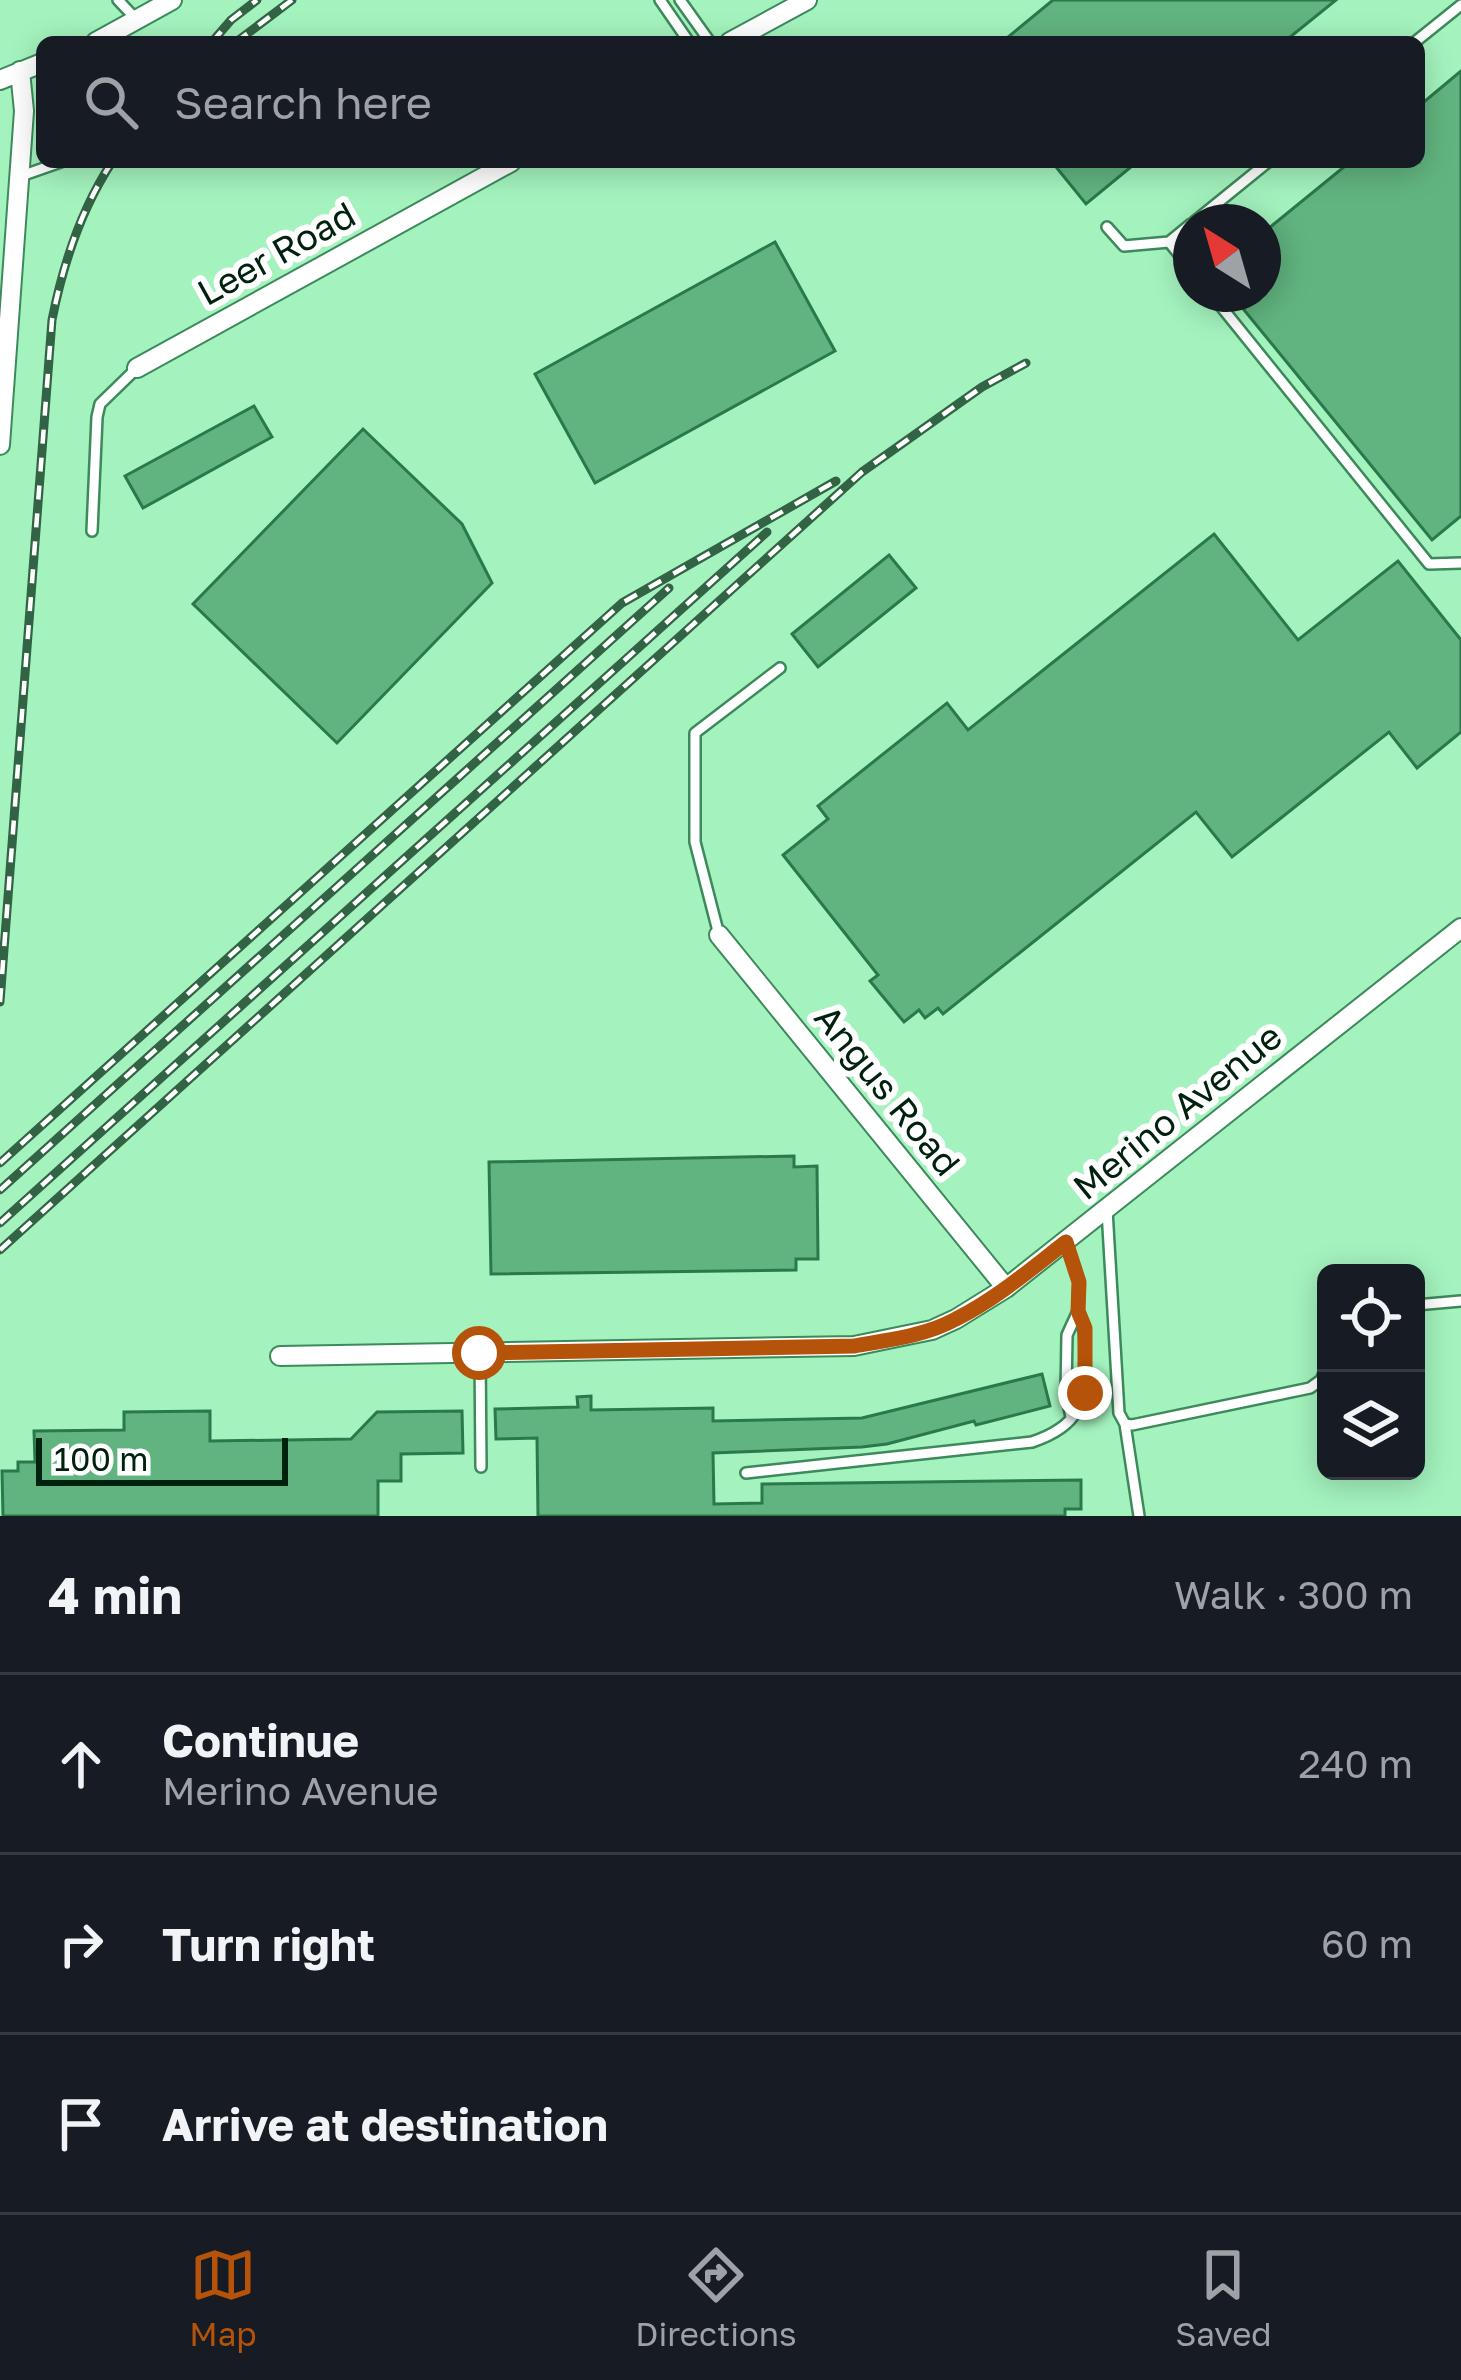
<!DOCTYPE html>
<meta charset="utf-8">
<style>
:root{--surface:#171b24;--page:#20242c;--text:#f1f3f6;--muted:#9ea1a6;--line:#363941;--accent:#b45309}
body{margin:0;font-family:"Golos Text",sans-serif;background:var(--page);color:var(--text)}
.controls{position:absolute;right:36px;bottom:36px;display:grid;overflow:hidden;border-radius:18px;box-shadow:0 6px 30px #0003}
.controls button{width:108px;height:108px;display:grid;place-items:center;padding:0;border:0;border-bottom:3px solid var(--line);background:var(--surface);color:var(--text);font:60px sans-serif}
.compass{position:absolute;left:1173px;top:204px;width:108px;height:108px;border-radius:50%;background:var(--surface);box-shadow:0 6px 30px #0003;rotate:323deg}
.scale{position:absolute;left:36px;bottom:30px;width:252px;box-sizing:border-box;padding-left:12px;border:6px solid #00210e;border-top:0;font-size:33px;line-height:42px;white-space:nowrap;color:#00210e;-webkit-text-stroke:9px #fff;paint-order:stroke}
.stop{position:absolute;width:36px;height:36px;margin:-27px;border:9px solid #b45309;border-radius:50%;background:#fff}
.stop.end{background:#b45309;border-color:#fff;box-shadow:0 3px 12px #0008}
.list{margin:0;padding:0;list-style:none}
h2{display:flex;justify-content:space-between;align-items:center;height:156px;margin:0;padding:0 48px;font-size:51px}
h2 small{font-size:39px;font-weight:400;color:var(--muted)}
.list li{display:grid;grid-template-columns:78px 1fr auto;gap:36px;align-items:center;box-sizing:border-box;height:180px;padding:0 48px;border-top:3px solid var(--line)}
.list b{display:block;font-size:45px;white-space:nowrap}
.list p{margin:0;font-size:39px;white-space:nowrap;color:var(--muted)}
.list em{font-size:39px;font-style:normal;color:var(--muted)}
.icon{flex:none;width:66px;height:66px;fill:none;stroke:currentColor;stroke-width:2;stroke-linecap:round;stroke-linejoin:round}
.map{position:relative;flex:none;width:1461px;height:1516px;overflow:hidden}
.search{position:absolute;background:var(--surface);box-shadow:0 6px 30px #0003;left:36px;right:36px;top:36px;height:132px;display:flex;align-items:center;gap:30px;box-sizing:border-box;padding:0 42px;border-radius:18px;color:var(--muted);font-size:45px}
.sheet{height:696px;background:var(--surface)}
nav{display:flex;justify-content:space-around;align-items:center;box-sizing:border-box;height:168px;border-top:3px solid var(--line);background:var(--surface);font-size:33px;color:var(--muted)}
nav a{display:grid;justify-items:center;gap:6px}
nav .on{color:var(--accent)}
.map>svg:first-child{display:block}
.building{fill:#61b47f;stroke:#29794b;stroke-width:3}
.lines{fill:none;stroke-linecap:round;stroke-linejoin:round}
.service-casing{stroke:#3c8a5b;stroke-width:14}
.minor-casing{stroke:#3c8a5b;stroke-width:22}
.service{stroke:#fff;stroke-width:9}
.minor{stroke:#fff;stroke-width:18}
.rail-casing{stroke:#336345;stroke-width:9}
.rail{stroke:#fff;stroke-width:4.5;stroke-dasharray:14;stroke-linecap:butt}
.route{stroke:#b45309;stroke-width:15}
.labels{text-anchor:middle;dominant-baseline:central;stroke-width:12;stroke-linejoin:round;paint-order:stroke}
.street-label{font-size:36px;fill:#00210e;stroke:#fff}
</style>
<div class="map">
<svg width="1461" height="1516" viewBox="0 0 1461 1516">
<rect width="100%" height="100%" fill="#a4f3be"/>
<!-- building -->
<path class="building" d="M1053,0H1336L1284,42H1002Z
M1461,71V516L1432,540L1231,294H1263V233L1350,162H1419V106Z
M1052,162H1137L1086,204Z
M775,242L835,351L595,483L535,374Z
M254,406L272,437L143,508L125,476Z
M363,429L462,524L492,583L337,743L193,604Z
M1214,534L1298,640L1398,561L1461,640V732L1417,768L1389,732L1232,857L1196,812L943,1014L938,1008L925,1018L919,1010L904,1022L870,981L878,975L783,855L828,819L818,806L947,703L968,730Z
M889,555L916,588L818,667L792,634Z
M794,1156V1167L817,1166L818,1259H796V1270L491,1274L489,1162Z
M1042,1374L1050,1406L976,1425L974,1421L887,1444L862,1447L713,1453L714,1504L762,1503V1484L1081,1480V1509H1065V1516H538L537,1438L496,1439L495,1409L578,1407L577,1397L591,1396V1410L713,1408V1421L862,1418Z
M210,1411V1441L351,1439L377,1412L462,1411L463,1453L401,1454V1481H378V1516H3L2,1471H18V1462H35L34,1431L124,1430V1412Z"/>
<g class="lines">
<defs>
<path id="service" d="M118,0L135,18
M660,0L689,42
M680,0L710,42
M1415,42L1461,5
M21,176L61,162
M1194,222L1268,162
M1191,224L1169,242L1191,269
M1107,227L1124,246L1169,242
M1211,294L1429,564L1461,563
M92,531L97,417L100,404L137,368
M719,935L695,842V733L780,668
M1107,1210L1119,1413L1125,1424L1132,1425L1310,1388L1321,1380L1326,1369
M1066,1242L1079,1282L1078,1311L1067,1335L1066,1393L1071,1417
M1416,1305L1461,1301
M480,1353L481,1467
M1125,1424L1139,1516
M746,1473L1032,1442C1079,1426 1085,1405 1085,1359C1085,1341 1086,1328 1078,1311"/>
<path id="minor" d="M96,42L172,0
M730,42L807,0
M0,80L42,63
M137,368L511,162
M0,445L24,111L20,71
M719,935L1006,1288
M280,1356L854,1346L932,1330L956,1319L1006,1288L1461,928"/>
</defs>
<!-- service casing -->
<use href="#service" class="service-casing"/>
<!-- minor casing -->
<use href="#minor" class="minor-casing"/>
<!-- service -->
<use href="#service" class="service"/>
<!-- minor -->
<use href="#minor" class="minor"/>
<defs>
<path id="rail" d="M212,42L231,20L257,0
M236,42L292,0
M0,1002L52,320C63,264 80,211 112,162
M0,1163L622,603L836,481
M0,1190L669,588
M0,1223L767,532
M0,1250L862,472L982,387L1026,363"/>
</defs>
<!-- rail casing -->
<use href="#rail" class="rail-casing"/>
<!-- rail -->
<use href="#rail" class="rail"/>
</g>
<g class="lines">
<!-- route -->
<path class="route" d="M479,1353L854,1346C888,1340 925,1336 956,1319C996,1299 1031,1269 1066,1242L1079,1282L1078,1311L1085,1328V1393"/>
</g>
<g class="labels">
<!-- street labels -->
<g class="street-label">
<text transform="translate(276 253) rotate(-29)">Leer Road</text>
<text transform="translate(888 1090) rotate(51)">Angus Road</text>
<text transform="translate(1177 1111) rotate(-39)">Merino Avenue</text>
</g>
</g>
</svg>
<div class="controls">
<button><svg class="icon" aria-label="locate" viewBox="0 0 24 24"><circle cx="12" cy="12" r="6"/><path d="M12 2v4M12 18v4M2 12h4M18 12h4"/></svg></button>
<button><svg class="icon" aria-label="layers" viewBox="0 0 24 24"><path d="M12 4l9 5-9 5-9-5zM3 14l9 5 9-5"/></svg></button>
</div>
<svg class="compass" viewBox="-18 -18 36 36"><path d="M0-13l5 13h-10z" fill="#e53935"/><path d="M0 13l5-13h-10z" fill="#9ea1a6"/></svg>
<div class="scale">100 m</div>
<div class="stop" style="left:479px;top:1353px"></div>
<div class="stop end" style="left:1085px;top:1393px"></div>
<div class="search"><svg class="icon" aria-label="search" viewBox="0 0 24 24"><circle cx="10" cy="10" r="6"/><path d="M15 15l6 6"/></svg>Search here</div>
</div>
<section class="sheet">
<h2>4 min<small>Walk · 300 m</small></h2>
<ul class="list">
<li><svg class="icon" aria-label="ahead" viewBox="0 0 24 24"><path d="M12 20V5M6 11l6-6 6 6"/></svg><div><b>Continue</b><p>Merino Avenue</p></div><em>240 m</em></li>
<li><svg class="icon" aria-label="right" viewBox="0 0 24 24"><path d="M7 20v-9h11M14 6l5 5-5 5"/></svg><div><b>Turn right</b></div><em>60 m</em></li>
<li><svg class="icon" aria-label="arrive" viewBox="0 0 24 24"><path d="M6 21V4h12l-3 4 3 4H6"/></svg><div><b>Arrive at destination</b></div></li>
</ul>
</section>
<nav>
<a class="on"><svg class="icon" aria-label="map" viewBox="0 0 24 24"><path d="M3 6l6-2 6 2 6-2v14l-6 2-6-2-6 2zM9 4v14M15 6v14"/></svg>Map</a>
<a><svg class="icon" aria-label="directions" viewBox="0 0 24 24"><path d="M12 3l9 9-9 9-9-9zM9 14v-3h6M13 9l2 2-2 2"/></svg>Directions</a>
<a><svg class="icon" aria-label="saved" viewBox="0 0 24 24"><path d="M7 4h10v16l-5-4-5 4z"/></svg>Saved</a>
</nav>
